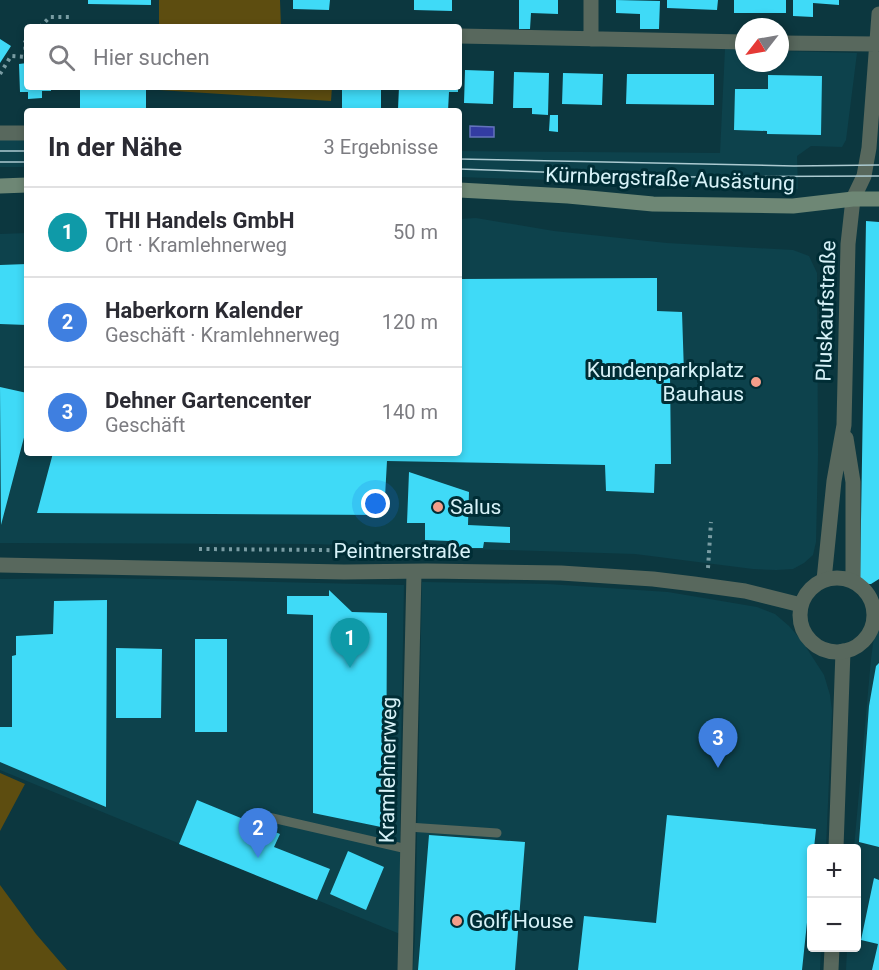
<!DOCTYPE html>
<html lang="de">
<meta charset="utf-8">
<style>
:root{--surface:#fff;--page:#f2f2f3;--text:#2b2b33;--muted:#7c7c81;--line:#e1e1e2;--accent:#855f5a}
body{margin:0;font-family:Roboto,sans-serif;background:var(--page);color:var(--text)}
.controls{position:absolute;right:18px;bottom:18px;display:grid;overflow:hidden;border-radius:6px;box-shadow:0 3px 9px #0003}
.controls button{width:54px;height:54px;display:grid;place-items:center;padding:0;border:0;border-bottom:2px solid var(--line);background:var(--surface);color:var(--text);font:30px sans-serif}
.compass{position:absolute;left:735px;top:18px;width:54px;height:54px;border-radius:50%;background:var(--surface);box-shadow:0 3px 9px #0003;rotate:239deg}
.you{position:absolute;left:376px;top:504px;width:21px;height:21px;margin:-15px;border:4px solid #fff;border-radius:50%;background:#1a73e8;box-shadow:0 0 0 9px #1a73e833}
.badge{display:grid;place-items:center;width:39px;height:39px;border-radius:50%;background:var(--accent);color:#fff;font-size:20px;font-weight:700}
.pin{position:absolute;translate:-50% -50px;filter:drop-shadow(0 2px 3px #0008)}
.pin::after{content:'';position:absolute;top:32px;width:21px;height:18px;background:inherit;clip-path:polygon(0 0,100% 0,50% 100%)}
.list{margin:0;padding:0;list-style:none}
h2{display:flex;justify-content:space-between;align-items:center;height:78px;margin:0;padding:0 24px;font-size:26px}
h2 small{font-size:20px;font-weight:400;color:var(--muted)}
.list li{display:grid;grid-template-columns:39px 1fr auto;gap:18px;align-items:center;box-sizing:border-box;height:90px;padding:0 24px;border-top:2px solid var(--line)}
.list b{display:block;font-size:22px;white-space:nowrap}
.list p{margin:0;font-size:20px;white-space:nowrap;color:var(--muted)}
.list em{font-size:20px;font-style:normal;color:var(--muted)}
.icon{flex:none;width:33px;height:33px;fill:none;stroke:currentColor;stroke-width:2;stroke-linecap:round;stroke-linejoin:round}
.map{position:relative;flex:none;width:879px;height:970px;overflow:hidden}
.search{position:absolute;background:var(--surface);box-shadow:0 3px 9px #0003;left:24px;top:24px;width:438px;height:66px;display:flex;align-items:center;gap:15px;box-sizing:border-box;padding:0 21px;border-radius:6px;color:var(--muted);font-size:22px}
.panel{position:absolute;background:var(--surface);box-shadow:0 3px 9px #0003;left:24px;top:108px;width:438px;height:348px;border-radius:6px}
.map>svg:first-child{display:block}
.built{fill:#0d424c}
.green{fill:#5d4d10}
.water{fill:#333ca2;stroke:#6473bc;stroke-width:1.5}
.building{fill:#3fdaf7}
.lines{fill:none;stroke-linecap:round;stroke-linejoin:round}
.path{stroke:#799ca3;stroke-width:4;stroke-dasharray:3 4.5;stroke-linecap:butt}
.service{stroke:#58685d;stroke-width:9}
.minor{stroke:#58685d;stroke-width:15}
.tertiary{stroke:#58685d;stroke-width:15}
.secondary{stroke:#6e8775;stroke-width:15}
.tram{stroke:#accad1;stroke-width:1.5}
.poi-dot{fill:#f49e8a;stroke:#002d35;stroke-width:2}
.labels{text-anchor:middle;dominant-baseline:central;stroke-width:6;stroke-linejoin:round;paint-order:stroke}
.street-label{font-size:21px;fill:#d7f2f8;stroke:#002d35}
.poi-label{font-size:21px;fill:#d7f2f8;stroke:#002d35;text-anchor:start}
</style>
<div class="map">
<svg width="879" height="970" viewBox="0 0 879 970">
<rect width="100%" height="100%" fill="#0c373f"/>
<!-- built -->
<path class="built" d="M725,49L744,50V63H780V51L857,53L846,140L842,147L811,146L797,156L798,189H744L641,183L459,177V151L720,153Z
M0,137L27,138V167H0Z
M476,218L554,231L667,243L793,250L809,256L817,273L818,455L816,542L813,555L804,563L793,569L776,570L753,569L635,554L312,544L0,543V234L27,233V453H459V219Z
M107,578L404,585L400,811V934L0,770V579Z
M422,582L548,584L668,592L757,607L775,614L789,626L802,641L824,675L830,695L832,711L826,848H812V948H821L820,970H413L415,938Z
M879,600V970H846L847,948H856V848H854L871,659Z"/>
<!-- green -->
<path class="green" d="M159,0H280L281,27H159Z
M159,87H332L331,101L159,90Z
M0,773L25,784L0,831Z
M0,885L36,934L67,970H0Z"/>
<!-- water -->
<path class="water" d="M470,126L494,127V137H470Z"/>
<!-- building -->
<path class="building" d="M88,0H151V5L88,4Z
M293,0H330L329,10L293,9Z
M414,0H452V11L414,10Z
M519,0H558V14L531,13L530,29H519Z
M616,0L660,1L659,29H640V14L616,13Z
M667,0H718L717,10L667,8Z
M734,0H786V13H734Z
M793,0H839V5L813,3V17L793,16Z
M0,39L11,46L0,63Z
M27,63V87H51V91H42V98L28,99V92H20L19,64Z
M465,70L494,71L493,104L464,103Z
M514,72L549,73L548,115L532,114V108H513Z
M563,73L603,74L602,105L562,104Z
M627,74H714V105L626,104Z
M768,75L822,76L821,135L767,134V131L734,130L735,89H768Z
M96,87H146V111H80V90H96Z
M342,87H381V109H342Z
M399,87H458V92H449L448,111L398,109Z
M550,115H558V132L549,131Z
M866,221L879,222V579L871,584H867L860,580Z
M27,264V325L0,324V265Z
M657,278V311L682,312L684,373H670L671,464H655L654,493L606,491L605,465L387,461L384,515L37,513L53,453H459V279Z
M0,387L27,393V426L1,525Z
M409,472L469,492L468,525L510,527V543L484,542L483,548H449L450,541L425,540V523H407Z
M329,590L352,612L387,613L386,828L313,813V615L287,614V596H329Z
M107,600L106,807L0,762V727H12V656L16,655V636L53,634L54,601Z
M195,639H227V732H195Z
M116,648L162,649L161,718H116Z
M879,663V847L859,842L869,706L876,666Z
M197,800L280,834L274,847L330,869L317,900L179,844Z
M667,815L816,829L814,848H812V875L802,970H578L584,916L656,923Z
M429,835L525,842L515,970H418Z
M348,851L384,867L366,910L330,894Z
M874,878L879,880V970H872L878,944L861,940Z"/>
<g class="lines">
<!-- path -->
<path class="path" d="M40,27L50,17H72
M26,57L25,42L27,40
M0,74L11,56L27,57
M199,549L324,550L404,552
M708,568L711,522"/>
<!-- service -->
<path class="service" d="M268,817L407,849
M408,827L497,833"/>
<!-- minor -->
<path class="minor" d="M459,36L744,42
M591,39V0
M780,43L876,44
M0,133H27
M846,438L853,482V581
M824,580L834,481L844,425L848,244L853,199L864,176L869,148L879,14
M836,848L843,651
M405,970L414,572
M831,970L832,948"/>
<!-- tertiary -->
<path class="tertiary" d="M0,565L344,572L427,571L561,573L653,579L694,584L745,591L801,605
M800 615a37 37 0 1 1 74 0a37 37 0 1 1-74 0Z"/>
<!-- secondary -->
<path class="secondary" d="M0,186L27,185
M459,190L568,196L653,204L793,206L853,199H879"/>
<!-- tram -->
<path class="tram" d="M0,151H27
M459,159L794,166L879,165
M0,162H27
M459,169L678,177L879,176"/>
</g>
<!-- markers -->
<g class="poi-dot">
<circle cx="756" cy="382" r="6"/>
<circle cx="438" cy="507" r="6"/>
<circle cx="457" cy="921" r="6"/>
</g>
<g class="labels">
<!-- street labels -->
<g class="street-label">
<text transform="translate(670 179) rotate(2)">Kürnbergstraße Ausästung</text>
<text transform="translate(826 311) rotate(-88)">Pluskaufstraße</text>
<text x="402" y="551">Peintnerstraße</text>
<text transform="translate(388 770) rotate(-89)">Kramlehnerweg</text>
</g>
<!-- poi labels -->
<g class="poi-label">
<text x="744" y="370" text-anchor="end">Kundenparkplatz<tspan x="744" dy="24">Bauhaus</tspan></text>
<text x="450" y="507">Salus</text>
<text x="469" y="921">Golf House</text>
</g>
</g>
</svg>
<div class="controls">
<button>+</button>
<button>−</button>
</div>
<svg class="compass" viewBox="-18 -18 36 36"><path d="M0-13l5 13h-10z" fill="#e53935"/><path d="M0 13l5-13h-10z" fill="#7c7c81"/></svg>
<div class="you"></div>
<div class="pin badge" style="left:350px;top:668px;background:#0f9aa8">1</div>
<div class="pin badge" style="left:258px;top:858px;background:#3f7fe0">2</div>
<div class="pin badge" style="left:718px;top:768px;background:#3f7fe0">3</div>
<div class="search"><svg class="icon" aria-label="search" viewBox="0 0 24 24"><circle cx="10" cy="10" r="6"/><path d="M15 15l6 6"/></svg>Hier suchen</div>
<section class="panel">
<h2>In der Nähe<small>3 Ergebnisse</small></h2>
<ul class="list">
<li><span class="badge" style="background:#0f9aa8">1</span><div><b>THI Handels GmbH</b><p>Ort · Kramlehnerweg</p></div><em>50 m</em></li>
<li><span class="badge" style="background:#3f7fe0">2</span><div><b>Haberkorn Kalender</b><p>Geschäft · Kramlehnerweg</p></div><em>120 m</em></li>
<li><span class="badge" style="background:#3f7fe0">3</span><div><b>Dehner Gartencenter</b><p>Geschäft</p></div><em>140 m</em></li>
</ul>
</section>
</div>
